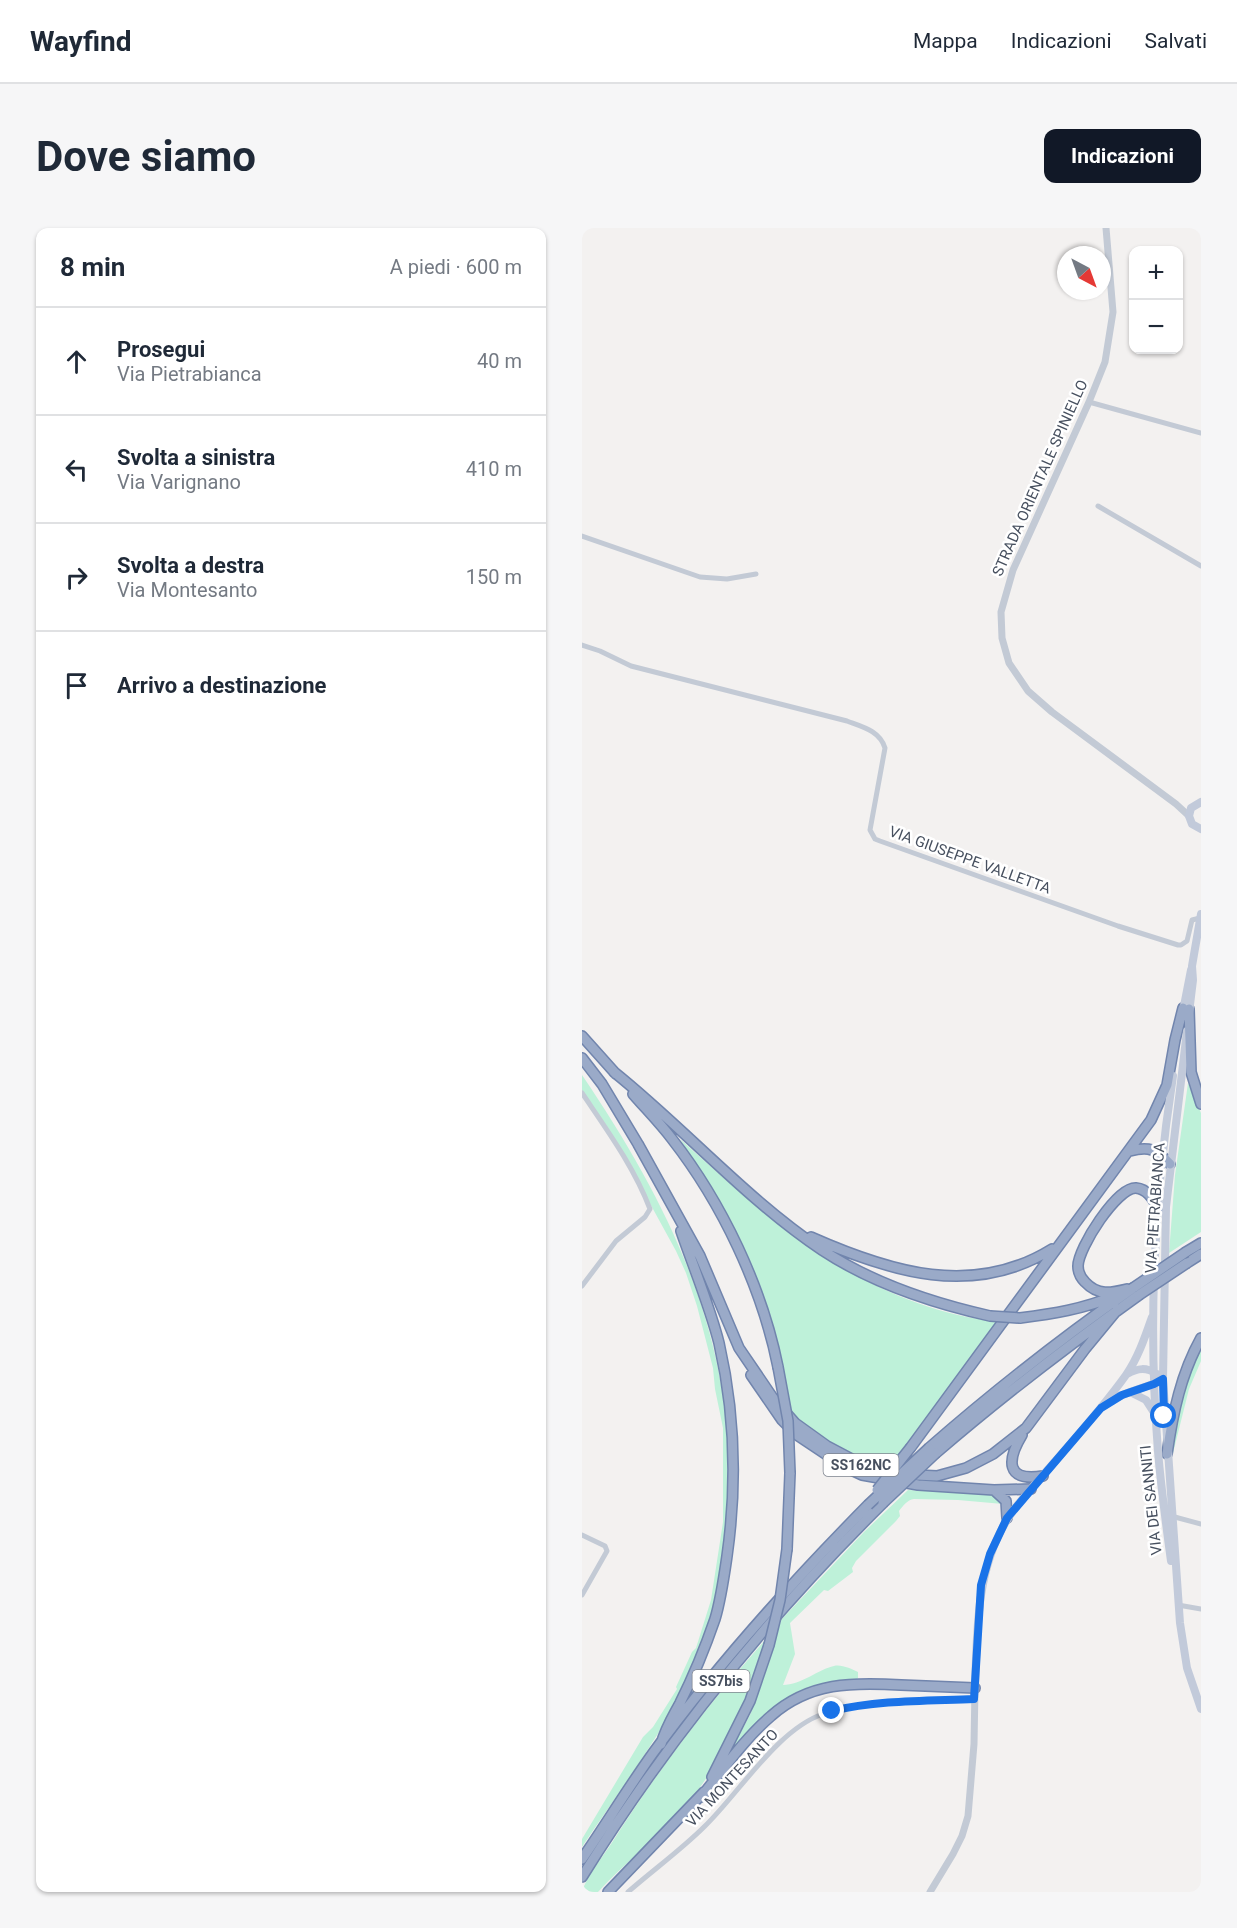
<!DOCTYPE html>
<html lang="it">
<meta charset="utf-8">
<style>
:root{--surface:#fff;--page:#f6f6f7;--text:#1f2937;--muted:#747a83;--line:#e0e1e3;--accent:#111827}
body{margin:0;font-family:Roboto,sans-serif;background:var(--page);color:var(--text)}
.controls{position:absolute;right:18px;top:18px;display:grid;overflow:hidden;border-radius:12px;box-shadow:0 2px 4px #0004}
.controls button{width:54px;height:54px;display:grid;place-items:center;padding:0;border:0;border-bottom:2px solid var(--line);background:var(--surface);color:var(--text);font:30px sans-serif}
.compass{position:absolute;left:475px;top:18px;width:54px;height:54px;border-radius:50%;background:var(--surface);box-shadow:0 2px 4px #0004;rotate:139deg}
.stop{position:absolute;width:18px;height:18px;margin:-14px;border:4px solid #1a73e8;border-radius:50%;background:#fff}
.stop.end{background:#1a73e8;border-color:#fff;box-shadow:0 2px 6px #0008}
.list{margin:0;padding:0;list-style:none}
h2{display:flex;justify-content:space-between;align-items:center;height:78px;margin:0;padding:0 24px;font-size:26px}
h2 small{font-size:20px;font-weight:400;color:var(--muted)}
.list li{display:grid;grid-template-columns:39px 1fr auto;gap:18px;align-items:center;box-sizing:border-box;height:108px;padding:0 24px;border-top:2px solid var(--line)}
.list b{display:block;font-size:22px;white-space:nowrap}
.list p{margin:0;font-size:20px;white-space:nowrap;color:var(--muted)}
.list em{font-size:20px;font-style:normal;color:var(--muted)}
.icon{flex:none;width:33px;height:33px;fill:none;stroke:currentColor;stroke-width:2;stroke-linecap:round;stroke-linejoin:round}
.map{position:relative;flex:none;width:619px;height:1664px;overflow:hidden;border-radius:12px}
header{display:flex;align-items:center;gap:36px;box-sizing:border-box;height:84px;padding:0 30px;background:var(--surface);border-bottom:2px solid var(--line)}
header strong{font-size:28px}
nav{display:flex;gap:33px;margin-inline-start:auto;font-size:21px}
.intro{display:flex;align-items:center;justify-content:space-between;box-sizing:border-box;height:144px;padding:0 36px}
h1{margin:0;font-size:42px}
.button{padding:15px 27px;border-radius:12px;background:var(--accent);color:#fff;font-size:21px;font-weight:700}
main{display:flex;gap:36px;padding:0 36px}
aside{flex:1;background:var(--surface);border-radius:12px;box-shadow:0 2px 4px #0004}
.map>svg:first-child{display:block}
.green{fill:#bef1d9}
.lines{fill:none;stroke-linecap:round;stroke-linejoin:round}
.trunk-casing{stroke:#7185ad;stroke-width:12}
.minor{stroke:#c3cad5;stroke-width:5}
.tertiary{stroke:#c3cad5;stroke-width:7}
.secondary{stroke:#c2cada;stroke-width:8}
.trunk{stroke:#9aaac8;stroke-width:9}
.trunk-bridge-casing{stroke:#7185ad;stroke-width:12;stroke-linecap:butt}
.trunk-bridge{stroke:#9aaac8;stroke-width:9}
.route{stroke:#1a73e8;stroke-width:8}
.labels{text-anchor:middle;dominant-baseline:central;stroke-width:5;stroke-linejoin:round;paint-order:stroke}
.shield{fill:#fff;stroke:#7e848f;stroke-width:1.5}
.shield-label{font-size:14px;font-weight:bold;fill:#47505f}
.street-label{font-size:15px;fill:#47505f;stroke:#fff}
</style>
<header>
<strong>Wayfind</strong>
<nav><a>Mappa</a><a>Indicazioni</a><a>Salvati</a></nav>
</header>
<div class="intro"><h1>Dove siamo</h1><a class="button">Indicazioni</a></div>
<main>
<aside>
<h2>8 min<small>A piedi · 600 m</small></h2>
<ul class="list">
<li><svg class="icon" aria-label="ahead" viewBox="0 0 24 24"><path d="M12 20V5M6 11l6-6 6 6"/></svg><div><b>Prosegui</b><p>Via Pietrabianca</p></div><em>40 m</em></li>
<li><svg class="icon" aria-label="left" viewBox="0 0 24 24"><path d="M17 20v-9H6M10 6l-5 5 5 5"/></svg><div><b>Svolta a sinistra</b><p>Via Varignano</p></div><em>410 m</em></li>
<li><svg class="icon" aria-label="right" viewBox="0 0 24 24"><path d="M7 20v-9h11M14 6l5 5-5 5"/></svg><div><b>Svolta a destra</b><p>Via Montesanto</p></div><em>150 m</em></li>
<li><svg class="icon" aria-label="arrive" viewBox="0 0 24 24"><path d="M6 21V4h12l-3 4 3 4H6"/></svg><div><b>Arrivo a destinazione</b></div></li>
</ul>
</aside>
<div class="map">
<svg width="619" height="1664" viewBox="0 0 619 1664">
<rect width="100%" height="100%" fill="#f3f1f0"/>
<!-- green -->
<path class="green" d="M0,847C97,990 164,1135 143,1312C139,1343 135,1374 125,1405C99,1483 45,1551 0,1619V1611L61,1509L71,1499L95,1461L94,1459L110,1424L114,1420L129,1372L141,1294V1200L133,1161L131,1140L115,1078L104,1045L94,1023L31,908L0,862Z
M606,855L619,885V1004L587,1025L593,947Z
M98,911C192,996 284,1078 416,1094L305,1242C275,1231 232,1213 211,1187C207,1182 208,1172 206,1165C201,1132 192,1100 181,1068C162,1011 130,962 98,911Z
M619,1119V1133L607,1161L591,1225L589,1223L601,1161Z
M326,1262L410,1266L421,1276L376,1272L332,1271C325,1272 321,1278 317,1283L318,1288L314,1293L274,1333L270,1340L271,1344L246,1363L242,1362L208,1395L213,1426L201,1457C219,1457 237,1441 252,1438C259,1436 270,1441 276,1444V1450L273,1453L225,1463L145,1530L168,1487L199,1392L282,1304Z
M184,1411C167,1467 145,1526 108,1573C81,1607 45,1632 16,1664H0C5,1647 21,1629 31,1613C76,1542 128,1474 184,1411Z"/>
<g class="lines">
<defs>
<path id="trunk" d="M607,781L609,844L619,876
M0,808L34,846
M0,830L20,856L56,916L118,1028L157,1120L191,1170L213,1195L245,1218L281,1237L314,1246L355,1248L384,1240L411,1226L444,1200L503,1121L536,1081
M32,844C103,901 164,971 240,1022C290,1055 350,1075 408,1088
M51,866C64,881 78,895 90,911C140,975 180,1059 196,1139
M548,923C567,918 574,921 588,936
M229,1009C308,1044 391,1070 470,1021
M604,1024L619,1015
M605,1035L619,1026
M545,1061C529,1065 516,1068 503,1054C499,1050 496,1044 496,1038C496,1020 535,959 554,960C566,961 572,972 576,981
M438,1090C470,1086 502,1081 532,1068
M169,1147L200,1192L215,1207L263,1239L280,1247L336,1257L412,1262L424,1273L425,1290
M440,1207C425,1232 423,1254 461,1248
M329,1219L569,892L585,857L593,812L601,780
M347,1220C412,1163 480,1110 551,1060
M354,1225C419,1169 487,1117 557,1067
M585,1226C591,1184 599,1146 619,1110
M412,1262L449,1261
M205,1321L208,1245
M79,1516C84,1499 90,1490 98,1475C112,1447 123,1420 133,1391C139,1371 142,1349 145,1328C155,1257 153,1185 137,1115C128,1079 111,1038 99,1003
M130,1549L168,1473L187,1417
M119,1569C141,1542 162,1511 189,1488C227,1454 271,1454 319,1457C343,1458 368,1459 393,1460
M0,1631C24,1596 46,1560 71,1525C135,1437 209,1355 286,1277
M0,1649C85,1512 187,1388 301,1275
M26,1664L122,1564"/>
</defs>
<!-- trunk casing -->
<use href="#trunk" class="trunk-casing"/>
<!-- minor -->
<path class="minor" d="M507,174L619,205
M516,278L619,338
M0,308L118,349L145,351L174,346
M0,417L18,423L49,438L265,493C281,499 298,503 303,520L288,602L293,611L298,613L536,698L596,717H599L605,713L610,692L618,690
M0,865C25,902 52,939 68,981L63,989L34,1013L0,1058
M589,1288L619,1296
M0,1307L23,1318L25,1323L0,1367
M596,1377L619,1381
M46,1664C71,1642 99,1622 123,1598C157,1565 196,1501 241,1486C289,1469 342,1474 392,1471"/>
<!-- tertiary -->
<path class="tertiary" d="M524,0L531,84L523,134L507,174L431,342L419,384L420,410L427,435L446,463L470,484L594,576L607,588
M348,1664L371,1626L380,1608L386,1588L392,1516L393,1460"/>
<!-- secondary -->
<path class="secondary" d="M619,574L609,580L607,588L610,596L619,601
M601,783L609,742
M607,785L611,752L610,738L619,686
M605,803L584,979L581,1151L598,1395L605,1440L619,1481
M545,1146C556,1140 564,1139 575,1146
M548,1164L577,1154
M523,1177L533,1170L548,1164L564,1172L573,1186
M589,1333C584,1296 579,1260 576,1223C566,1099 572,971 591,848
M393,1460C395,1403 394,1342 425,1292C435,1275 450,1260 462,1246C490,1214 519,1182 544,1147C556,1130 563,1109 570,1089"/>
<!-- trunk -->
<use href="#trunk" class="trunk"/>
<defs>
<path id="trunk-bridge" d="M551,1060L604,1024
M557,1067L605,1035
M408,1088L438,1090
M196,1139L206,1193L208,1245
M295,1262L329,1219
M301,1275L354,1225
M286,1277L347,1220
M187,1417L198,1372L205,1321"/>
</defs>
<!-- trunk-bridge casing -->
<use href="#trunk-bridge" class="trunk-bridge-casing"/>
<!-- trunk-bridge -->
<use href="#trunk-bridge" class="trunk-bridge"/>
</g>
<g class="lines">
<!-- route -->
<path class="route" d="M250,1483C296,1472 344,1473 392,1471L399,1357L408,1326L425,1290L519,1180L540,1167L572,1156L581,1151L582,1188"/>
</g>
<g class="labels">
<!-- shield labels -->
<g class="shield">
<rect x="241.5" y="1226" width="75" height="22" rx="4.5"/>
<rect x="110.5" y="1442" width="57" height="22" rx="4.5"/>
</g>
<g class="shield-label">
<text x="279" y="1237">SS162NC</text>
<text x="139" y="1453">SS7bis</text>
</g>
<!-- street labels -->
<g class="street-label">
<text transform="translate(458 250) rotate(-66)">STRADA ORIENTALE SPINIELLO</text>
<text transform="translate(388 632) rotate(20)">VIA GIUSEPPE VALLETTA</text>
<text transform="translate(573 980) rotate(-86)">VIA PIETRABIANCA</text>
<text transform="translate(569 1272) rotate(-96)">VIA DEI SANNITI</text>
<text transform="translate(150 1550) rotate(-47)">VIA MONTESANTO</text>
</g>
</g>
</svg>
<div class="controls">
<button>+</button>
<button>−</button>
</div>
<svg class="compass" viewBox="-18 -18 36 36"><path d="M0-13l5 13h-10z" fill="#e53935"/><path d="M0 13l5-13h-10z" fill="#747a83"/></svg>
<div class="stop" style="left:582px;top:1188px"></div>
<div class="stop end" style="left:250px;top:1483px"></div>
</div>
</main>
